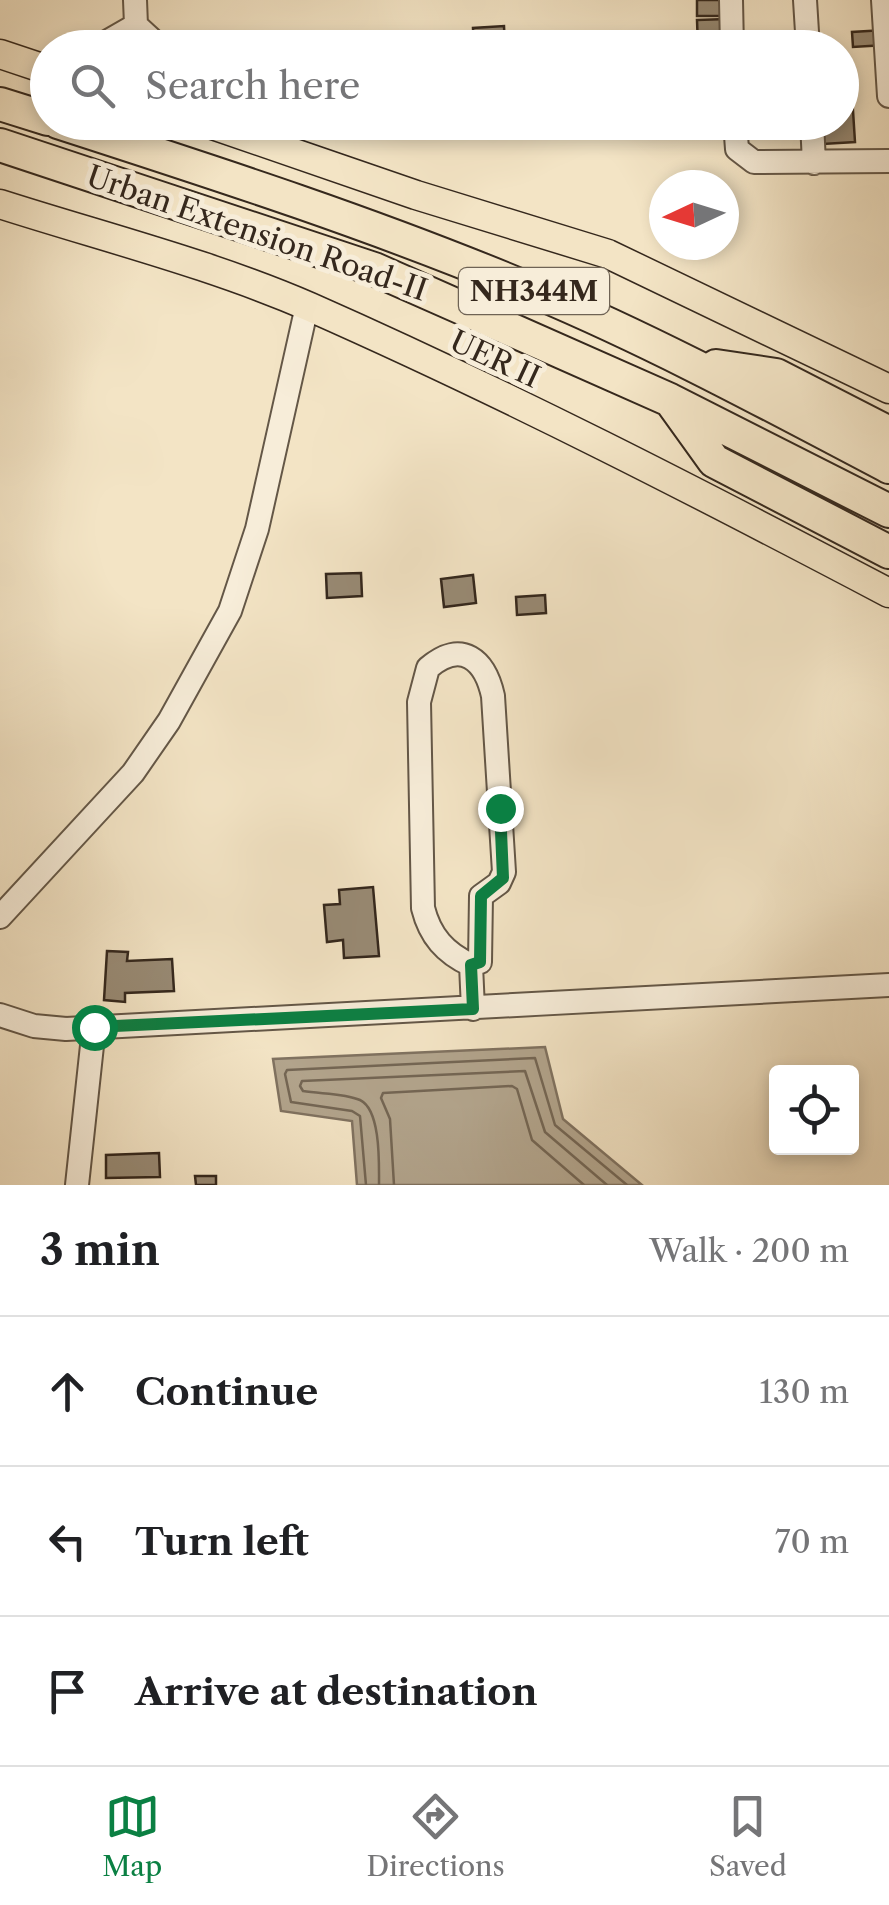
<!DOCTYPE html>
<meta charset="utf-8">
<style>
:root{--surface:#fff;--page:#f2f2f2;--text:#202124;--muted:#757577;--line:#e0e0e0;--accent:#0b8043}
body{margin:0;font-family:"Libre Caslon Text",serif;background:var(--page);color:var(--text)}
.controls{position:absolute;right:30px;bottom:30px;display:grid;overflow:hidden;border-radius:10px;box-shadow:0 5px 15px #0003}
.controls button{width:90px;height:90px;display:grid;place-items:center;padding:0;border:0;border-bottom:2px solid var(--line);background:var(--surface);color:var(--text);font:50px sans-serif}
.compass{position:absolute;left:649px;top:170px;width:90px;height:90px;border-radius:50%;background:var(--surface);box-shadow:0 5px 15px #0003;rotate:266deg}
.stop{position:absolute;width:30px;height:30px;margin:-22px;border:8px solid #0b8043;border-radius:50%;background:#fff}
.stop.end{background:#0b8043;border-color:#fff;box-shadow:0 2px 10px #0008}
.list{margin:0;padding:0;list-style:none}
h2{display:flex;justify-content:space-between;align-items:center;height:130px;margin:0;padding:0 40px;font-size:42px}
h2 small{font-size:32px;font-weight:400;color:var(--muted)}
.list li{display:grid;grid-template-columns:65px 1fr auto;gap:30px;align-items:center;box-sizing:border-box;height:150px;padding:0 40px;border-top:2px solid var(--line)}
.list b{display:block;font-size:38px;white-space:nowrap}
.list em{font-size:32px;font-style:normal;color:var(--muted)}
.icon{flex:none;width:55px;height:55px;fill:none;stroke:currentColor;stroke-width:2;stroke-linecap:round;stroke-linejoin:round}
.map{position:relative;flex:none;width:889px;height:1185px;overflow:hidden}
.search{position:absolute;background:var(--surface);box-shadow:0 5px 15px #0003;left:30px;right:30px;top:30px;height:110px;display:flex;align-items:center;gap:25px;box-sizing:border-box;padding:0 35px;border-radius:55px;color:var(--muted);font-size:38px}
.sheet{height:580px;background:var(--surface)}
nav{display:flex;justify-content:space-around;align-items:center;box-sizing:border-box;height:140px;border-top:2px solid var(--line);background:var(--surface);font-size:28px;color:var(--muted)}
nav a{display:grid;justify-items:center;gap:5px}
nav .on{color:var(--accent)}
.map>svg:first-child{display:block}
.water{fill:#b2a48c;stroke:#807260;stroke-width:2.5}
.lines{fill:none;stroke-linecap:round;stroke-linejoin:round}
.shore{stroke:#746654;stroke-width:2.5}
.building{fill:#988a74;stroke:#35281d;stroke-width:2.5}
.minor-casing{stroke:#645747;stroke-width:26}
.major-casing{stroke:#35281d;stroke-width:31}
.highway-casing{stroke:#35281d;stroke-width:36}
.minor{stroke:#f7edd9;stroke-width:22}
.major{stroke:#f3e4c5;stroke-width:28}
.highway{stroke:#f3e4c5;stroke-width:32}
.route{stroke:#0b8043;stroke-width:12}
.labels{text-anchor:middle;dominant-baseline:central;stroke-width:10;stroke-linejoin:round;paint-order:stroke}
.shield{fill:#f7edd9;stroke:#6f6355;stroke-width:2.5}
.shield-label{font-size:28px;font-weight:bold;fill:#35281d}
.street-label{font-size:30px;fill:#35281d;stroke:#f7edd9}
</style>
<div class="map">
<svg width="889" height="1185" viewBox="0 0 889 1185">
<rect width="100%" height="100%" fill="#f3e4c5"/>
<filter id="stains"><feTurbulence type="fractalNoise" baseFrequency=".002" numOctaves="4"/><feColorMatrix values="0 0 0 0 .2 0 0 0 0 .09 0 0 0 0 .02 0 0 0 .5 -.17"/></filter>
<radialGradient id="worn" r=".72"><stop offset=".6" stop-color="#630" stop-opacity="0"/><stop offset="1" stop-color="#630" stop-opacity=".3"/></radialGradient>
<!-- water -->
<path class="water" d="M545,1047L563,1119L642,1185H357L352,1121L281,1111L273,1059Z"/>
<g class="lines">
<!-- shore -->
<path class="shore" d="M366,1185L360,1116L352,1111L291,1102L285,1074L287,1070L535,1058L555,1125L627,1185
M379,1185C379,1164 381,1110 360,1100C344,1093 321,1094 303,1091L300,1086L302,1081L525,1071L545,1132L607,1185
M394,1185L390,1119L381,1098L383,1093L512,1086L517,1089L532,1140L584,1185"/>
</g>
<!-- building -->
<path class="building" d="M697,0H726L727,16H697Z
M726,19L727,48H698L697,20Z
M504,26L505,48H474L473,28Z
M884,30L885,45L853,47L852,32Z
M842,79H851L855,142L823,144L822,122H842Z
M361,573L362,596L327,598L326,574Z
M473,575L476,603L444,607L441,579Z
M545,595L546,613L517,615L516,597Z
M373,887L379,956L344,958L343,940L327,942L324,905L340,904L339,890Z
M107,951L128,952L127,961L172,959L174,991L125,993V1002L104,1000Z
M159,1153L160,1177L106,1178V1155Z
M195,1176H216V1185H196Z"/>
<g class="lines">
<defs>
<path id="minor" d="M135,0L136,25L161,48
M731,0L732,48
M805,0L808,48
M883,0L889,96
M96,48L136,25
M735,122L737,149L754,162L889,161
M812,122L814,163
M0,917L133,773L169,721L230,611L257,529L307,306
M471,965L480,962L481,896L499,883L504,872L493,696C485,660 462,639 428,668L419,702L423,908C430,936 445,953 471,965L473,1009
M0,1015L34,1026L66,1029L889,985
M77,1185L94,1027"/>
<path id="major" d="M0,54L48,70
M204,122L416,195L608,254L889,389
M0,204C103,237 211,264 310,307C507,394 699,493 889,593"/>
<path id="highway" d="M0,104L48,119
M58,122C219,174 380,226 536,292C657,343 773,406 889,467
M0,145L374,269L670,400L889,511
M716,366L776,375L889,433
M673,404L714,461L889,552"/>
</defs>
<!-- minor casing -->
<use href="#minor" class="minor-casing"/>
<!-- major casing -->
<use href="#major" class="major-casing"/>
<!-- highway casing -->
<use href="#highway" class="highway-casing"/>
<!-- minor -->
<use href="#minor" class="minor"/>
<!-- major -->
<use href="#major" class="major"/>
<!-- highway -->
<use href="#highway" class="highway"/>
</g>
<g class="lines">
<!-- route -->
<path class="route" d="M94,1027L473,1009L471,965L480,962L481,896L503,878L500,808"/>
</g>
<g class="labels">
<!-- shield labels -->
<rect class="shield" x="459" y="268" width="150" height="46" rx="8"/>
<g class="shield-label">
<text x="534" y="291">NH344M</text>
</g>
<!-- street labels -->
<g class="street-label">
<text transform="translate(257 233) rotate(19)">Urban Extension Road-II</text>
<text transform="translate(495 359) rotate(25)">UER II</text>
</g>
</g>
<rect width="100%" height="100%" filter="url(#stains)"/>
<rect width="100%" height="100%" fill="url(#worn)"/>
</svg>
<div class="controls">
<button><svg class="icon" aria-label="locate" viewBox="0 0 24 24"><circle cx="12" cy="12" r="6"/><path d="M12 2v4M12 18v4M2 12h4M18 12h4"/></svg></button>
</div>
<svg class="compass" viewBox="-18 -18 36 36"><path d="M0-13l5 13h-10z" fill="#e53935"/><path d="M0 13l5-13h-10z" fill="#757577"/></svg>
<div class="stop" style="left:94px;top:1027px"></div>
<div class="stop end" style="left:500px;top:808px"></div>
<div class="search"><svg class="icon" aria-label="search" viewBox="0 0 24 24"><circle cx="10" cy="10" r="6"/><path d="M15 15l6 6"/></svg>Search here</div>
</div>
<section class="sheet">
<h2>3 min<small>Walk · 200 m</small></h2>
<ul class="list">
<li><svg class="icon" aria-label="ahead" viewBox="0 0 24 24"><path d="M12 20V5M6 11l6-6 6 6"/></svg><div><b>Continue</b></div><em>130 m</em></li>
<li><svg class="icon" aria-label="left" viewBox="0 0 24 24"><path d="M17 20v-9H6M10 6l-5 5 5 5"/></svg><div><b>Turn left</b></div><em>70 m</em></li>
<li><svg class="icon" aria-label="arrive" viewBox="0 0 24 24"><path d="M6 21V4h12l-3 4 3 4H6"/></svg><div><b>Arrive at destination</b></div></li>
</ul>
</section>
<nav>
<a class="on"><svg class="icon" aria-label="map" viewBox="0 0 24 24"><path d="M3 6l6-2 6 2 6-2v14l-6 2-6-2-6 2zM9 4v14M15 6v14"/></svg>Map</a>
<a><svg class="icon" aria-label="directions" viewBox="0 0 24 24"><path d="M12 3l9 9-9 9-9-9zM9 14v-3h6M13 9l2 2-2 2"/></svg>Directions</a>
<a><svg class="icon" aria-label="saved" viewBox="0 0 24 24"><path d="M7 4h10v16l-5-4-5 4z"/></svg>Saved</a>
</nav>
